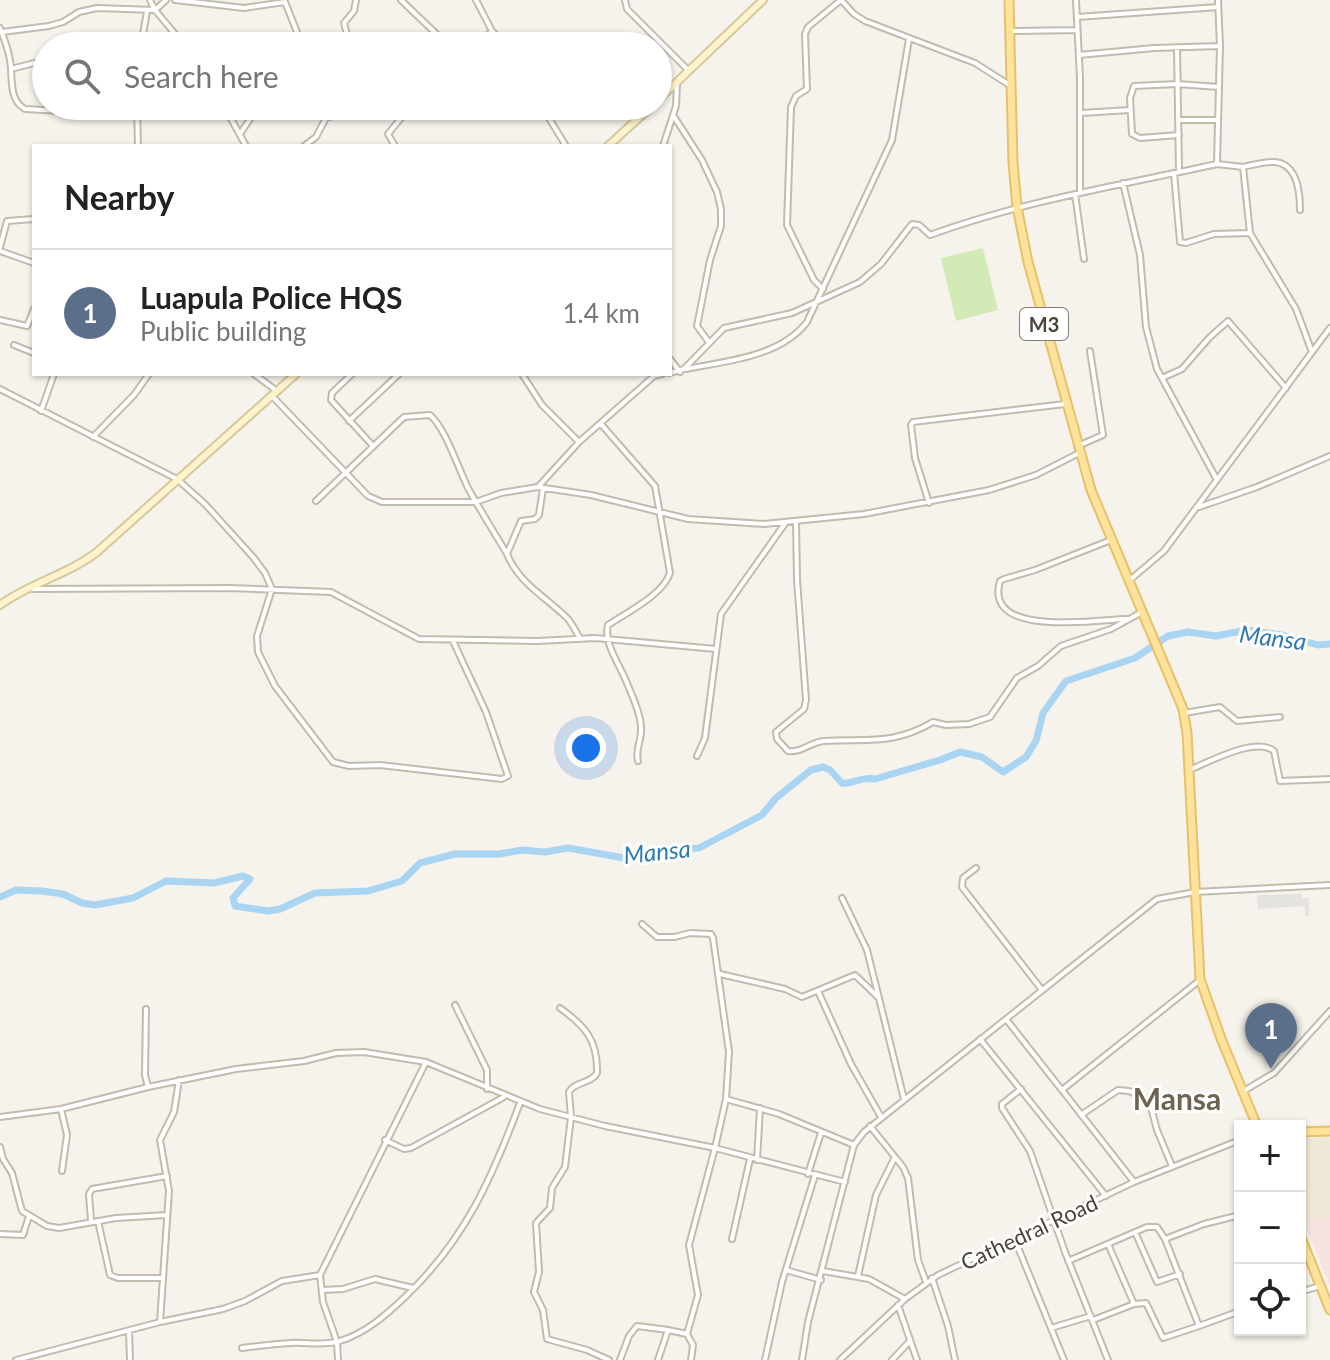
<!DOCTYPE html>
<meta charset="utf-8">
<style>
:root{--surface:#fff;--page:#f2f2f2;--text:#222;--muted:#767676;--line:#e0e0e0;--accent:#7c3aed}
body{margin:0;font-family:Lato,sans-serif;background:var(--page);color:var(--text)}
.controls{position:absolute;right:24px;bottom:24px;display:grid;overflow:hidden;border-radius:0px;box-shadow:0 2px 6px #0004}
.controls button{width:72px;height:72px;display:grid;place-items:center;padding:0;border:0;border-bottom:2px solid var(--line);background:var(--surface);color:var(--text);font:40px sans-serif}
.you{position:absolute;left:586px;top:748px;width:28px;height:28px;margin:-20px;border:6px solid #fff;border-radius:50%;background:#1a73e8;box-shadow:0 0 0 12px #1a73e833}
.badge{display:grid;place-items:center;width:52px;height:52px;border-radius:50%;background:var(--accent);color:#fff;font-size:26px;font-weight:700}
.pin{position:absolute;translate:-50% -66px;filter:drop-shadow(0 2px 4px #0008)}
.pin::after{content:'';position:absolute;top:42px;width:28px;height:24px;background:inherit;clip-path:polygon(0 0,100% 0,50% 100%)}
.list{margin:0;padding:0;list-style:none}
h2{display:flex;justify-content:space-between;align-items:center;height:104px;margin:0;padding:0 32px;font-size:34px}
h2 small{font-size:26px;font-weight:400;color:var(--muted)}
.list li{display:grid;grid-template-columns:52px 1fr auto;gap:24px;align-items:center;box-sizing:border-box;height:128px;padding:0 32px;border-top:2px solid var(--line)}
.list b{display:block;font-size:30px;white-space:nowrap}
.list p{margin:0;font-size:26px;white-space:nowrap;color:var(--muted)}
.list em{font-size:26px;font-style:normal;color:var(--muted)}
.icon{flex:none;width:44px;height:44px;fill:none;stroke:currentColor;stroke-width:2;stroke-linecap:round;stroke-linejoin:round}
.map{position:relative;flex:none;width:1330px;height:1360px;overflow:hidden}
.search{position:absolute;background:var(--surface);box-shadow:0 2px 6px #0004;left:32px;top:32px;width:640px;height:88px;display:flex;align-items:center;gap:20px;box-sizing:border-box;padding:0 28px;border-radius:44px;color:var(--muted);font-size:30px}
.panel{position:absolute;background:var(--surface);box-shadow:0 2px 6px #0004;left:32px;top:144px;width:640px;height:232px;border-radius:0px}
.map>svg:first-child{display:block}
.education{fill:#efe8d6}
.medical{fill:#f6e3e0}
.green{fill:#d2eab5}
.parking{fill:#e5e3e0}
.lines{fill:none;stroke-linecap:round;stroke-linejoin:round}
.river{stroke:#a9d4f2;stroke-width:7}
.street-casing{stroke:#c2bbae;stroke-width:8}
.secondary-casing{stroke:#d6c79b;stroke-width:10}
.primary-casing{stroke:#e6c16a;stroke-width:11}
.street{stroke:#fff;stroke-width:4}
.secondary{stroke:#fff3cd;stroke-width:6}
.primary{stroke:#ffe39c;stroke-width:7}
.labels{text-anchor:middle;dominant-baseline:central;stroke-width:6;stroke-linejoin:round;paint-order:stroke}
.shield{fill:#fff;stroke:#817c74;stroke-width:2}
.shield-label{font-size:20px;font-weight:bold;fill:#4b4439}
.street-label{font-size:22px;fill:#4b4439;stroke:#fff}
.water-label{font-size:24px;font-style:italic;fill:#2e7ab2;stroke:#fff}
.district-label{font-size:30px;font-weight:bold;fill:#6e6250;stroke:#fff}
</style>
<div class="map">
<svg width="1330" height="1360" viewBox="0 0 1330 1360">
<rect width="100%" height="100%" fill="#f6f3ec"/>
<!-- education -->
<path class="education" d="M1330,1137V1215L1304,1223L1300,1214V1139Z"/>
<!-- medical -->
<path class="medical" d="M1330,1215V1285L1304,1223Z"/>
<!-- green -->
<path class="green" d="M983,248L998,310L956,321L941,258Z"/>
<!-- parking -->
<path class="parking" d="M1302,894V898H1309V916H1305V906L1258,909L1257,895Z"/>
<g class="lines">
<!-- river -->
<path class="river" d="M0,897L16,890L42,891L63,894L82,903L95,905L133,898L166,881L214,883L243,876L250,879L233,898L235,906L268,911L280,909L315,893L368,891L402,881L420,863L455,854H499L522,850L545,852L568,848L624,858L652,850L699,848L762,815L776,798L811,770L823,767L830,770L842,783C852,785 860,776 875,779L940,760L960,752L982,757L1003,772L1026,757L1036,741L1043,713L1066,681L1135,658L1168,636L1188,632L1216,636L1246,630L1282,635L1318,645L1330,644"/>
<defs>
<path id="street" d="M150,0L155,10L166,0
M175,0L244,8L285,2
M401,0L449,46
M476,0L492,31L476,46
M625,0L627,9L688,70
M1076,0L1080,78V193
M285,2L297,32L294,46
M1077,17L1218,7
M0,28C4,38 8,49 10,60C13,77 8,100 25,109L134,115L183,106
M492,31L507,46
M1011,31L1077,30
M2,32L49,26L63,22L79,12L97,8L155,10L185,46
M141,46L147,11
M350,46L344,23L354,11L356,0
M1177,47L1179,172
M1079,55L1154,48L1220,46
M11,69L46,60
M137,106L138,146
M224,106L246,146
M534,106L547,115L566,146
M1081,113L1130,110
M673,115L702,160L717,192L721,209V226L710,260L697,326L708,341
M1179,120H1218
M240,134L250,119L254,106
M1179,135L1140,138L1132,134L1130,98L1134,86L1177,84L1219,87
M304,146L316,137L326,118L345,113L346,106
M395,146L388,134L401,118L396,106
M663,146L676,106L677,83
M1217,164L1220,46L1218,0
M1243,167C1253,165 1265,161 1275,162C1298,164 1300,193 1300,210
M1174,173L1180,242L1186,243L1214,234L1250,233
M1123,183L1140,255L1146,327L1157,369L1217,480
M1075,194L1084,259
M0,247L7,221L34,219
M0,251L34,263
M823,289L814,280L787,225L791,107L796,96L807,89L805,34L808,27L841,0L854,14L865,21L975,63L1011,86
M0,320L27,326L34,309
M14,345L34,353
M670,359L680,372
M686,369C727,361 780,357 807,322L892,140L909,39
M670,373L684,369L724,328L792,313L860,282L881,264L912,224L919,225L930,235C1023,201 1121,185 1217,164L1243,167L1250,233L1296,309L1312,352
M254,374L277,391
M352,374L332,393L331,400L373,446
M522,374L542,405L579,442
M1162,378L1182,369L1209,338L1228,321L1286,388
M0,389L177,479L205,504L253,557L265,573L272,589L257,636L258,652L275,686L333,762L349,766L380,765L502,779L508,776L486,712L453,641
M273,397L368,496L382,502H476L501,493L538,487L591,495L688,519L764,524L864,514L989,490L1036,475L1079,453
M41,411L54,374
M349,421L399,374
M601,424L655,486L670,573C664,594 626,613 608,625C603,643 620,665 627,683C632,696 642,716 641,731C641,742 635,749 638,761
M93,437L134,395L149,374
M1080,445L1103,435L1090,351
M538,487L579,442L654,376L662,374
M543,488L539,515L535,519L521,521L507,554C518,582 544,596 565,616C572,622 575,631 580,638
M316,501L404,417L430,415C446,429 458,468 468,488C480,510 494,532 507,554
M929,503L915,458L911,425L913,422L1065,404
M1199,507L1257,487L1330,456
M796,521L797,580L806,700L804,709L776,732L777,739L788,751C802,753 810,742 824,741C867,738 892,746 933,722L946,725L969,724L990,717L1017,678L1038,666L1061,646L1111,629L1142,612
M1111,540L1035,570L1004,579L1000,581C983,639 1098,619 1127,619
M1130,580L1164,551L1330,328
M33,589L230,588L331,592L419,639L538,641L595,638L716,649
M1184,713L1220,707L1237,721L1280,717
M697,756L705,738L721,614L786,522
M1189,770C1209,762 1256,736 1274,751L1280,781L1330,779
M976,868L963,878L962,887L1042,990
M842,898L867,950L904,1099
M720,974L785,989L802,997L855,975L879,998
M818,991L851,1064L881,1117
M455,1005L487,1070V1089
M560,1008C585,1026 598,1040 597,1073C591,1084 575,1081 569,1092L571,1117L565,1167L552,1188L550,1208L536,1223L539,1272L534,1292L543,1310L547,1339L587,1350L609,1360
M146,1009L145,1075L148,1087
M1006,1019L1061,1089
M980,1039L1106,1196
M1021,1089L1002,1104V1108L1030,1151L1065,1252L1108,1360
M1242,1092L1274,1073L1330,1011
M726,1099L779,1114L854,1145
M61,1109L67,1135L62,1171
M1081,1115L1118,1090L1129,1091L1149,1100L1157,1130L1172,1166
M0,1117L61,1109L148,1087L236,1069L304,1061L336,1053L364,1052L426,1062L540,1109L605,1126L715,1148L726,1099L729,1052L713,938L711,934L690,933L675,937H657L642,924
M870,1126L903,1167L908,1178L918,1260L926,1282
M385,1140L404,1149L411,1148L504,1097
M0,1147L3,1159L12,1173L22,1211L47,1226L59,1228L116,1218L167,1215
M757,1160L760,1108
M808,1174L821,1133
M1134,1182L1062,1090L1200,980
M91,1221L89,1194L92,1189L167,1176
M98,1221L110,1275L118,1278H162
M1135,1232L1157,1282L1180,1274
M0,1234L23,1235L29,1216
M732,1239L750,1159
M1165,1239L1199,1326L1240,1311
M1015,1240L1064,1360
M1108,1244L1134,1304
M1068,1261L1147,1227H1157L1165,1239L1204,1224L1240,1215
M786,1270L821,1280
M823,1271L869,1279L905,1299
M320,1275L323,1302L337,1342L338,1360
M858,1276L876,1195L895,1157
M932,1278L948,1326L955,1360
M322,1290L343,1289L375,1279L413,1288
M1300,1292L1320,1286
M898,1305L917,1360
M1093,1320L1134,1304L1146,1303L1163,1338L1199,1326
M160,1322L169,1191L160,1140L174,1112L179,1080
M1051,1328L1091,1316
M129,1331L130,1360
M242,1348C258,1346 274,1344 291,1343C307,1342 323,1346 340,1341C366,1333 386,1315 405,1297C465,1240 492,1178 520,1103
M16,1360L160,1322L223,1309L245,1301L282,1281L320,1275L426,1062
M620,1360L629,1336L637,1326L668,1330
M658,1360L668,1330L687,1334
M691,1360L693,1345L687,1334L698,1295L689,1245L715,1148L845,1182
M765,1360L782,1282L815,1175
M802,1360L808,1322L854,1145L864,1132L1157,899L1195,892L1330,885
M840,1360L905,1299L938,1275L1134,1182L1240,1140
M892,1360L910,1341"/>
<path id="secondary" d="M658,100L763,0
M608,146L652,106
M0,605C30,583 67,575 97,552L296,374"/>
<path id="primary" d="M1009,0L1013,163L1017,207L1028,262L1091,490L1183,709L1187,733L1200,979L1222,1041L1257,1126
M1300,1132L1330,1131
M1300,1235L1330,1310"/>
</defs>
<!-- street casing -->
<use href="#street" class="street-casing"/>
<!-- secondary casing -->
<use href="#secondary" class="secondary-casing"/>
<!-- primary casing -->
<use href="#primary" class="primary-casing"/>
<!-- street -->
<use href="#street" class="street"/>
<!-- secondary -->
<use href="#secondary" class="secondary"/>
<!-- primary -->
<use href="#primary" class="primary"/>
</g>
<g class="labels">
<!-- shield labels -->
<rect class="shield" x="1020" y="308" width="48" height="32" rx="6"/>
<g class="shield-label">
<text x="1044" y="324">M3</text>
</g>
<!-- street labels -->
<g class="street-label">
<text transform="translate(1029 1232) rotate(-25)">Cathedral Road</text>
</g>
<!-- water labels -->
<g class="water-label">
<text transform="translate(1273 637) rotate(7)">Mansa</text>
<text transform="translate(657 851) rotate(-6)">Mansa</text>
</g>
<!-- district labels -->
<g class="district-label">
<text x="1177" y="1098">Mansa</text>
</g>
</g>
</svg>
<div class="controls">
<button>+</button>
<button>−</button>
<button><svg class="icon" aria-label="locate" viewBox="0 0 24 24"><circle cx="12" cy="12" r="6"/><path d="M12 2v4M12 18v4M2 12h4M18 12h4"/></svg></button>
</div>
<div class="you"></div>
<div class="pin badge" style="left:1271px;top:1069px;background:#5c6f8a">1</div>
<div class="search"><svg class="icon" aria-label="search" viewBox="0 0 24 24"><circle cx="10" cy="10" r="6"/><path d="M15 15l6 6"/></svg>Search here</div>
<section class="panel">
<h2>Nearby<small></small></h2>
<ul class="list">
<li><span class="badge" style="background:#5c6f8a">1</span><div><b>Luapula Police HQS</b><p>Public building</p></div><em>1.4 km</em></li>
</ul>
</section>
</div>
